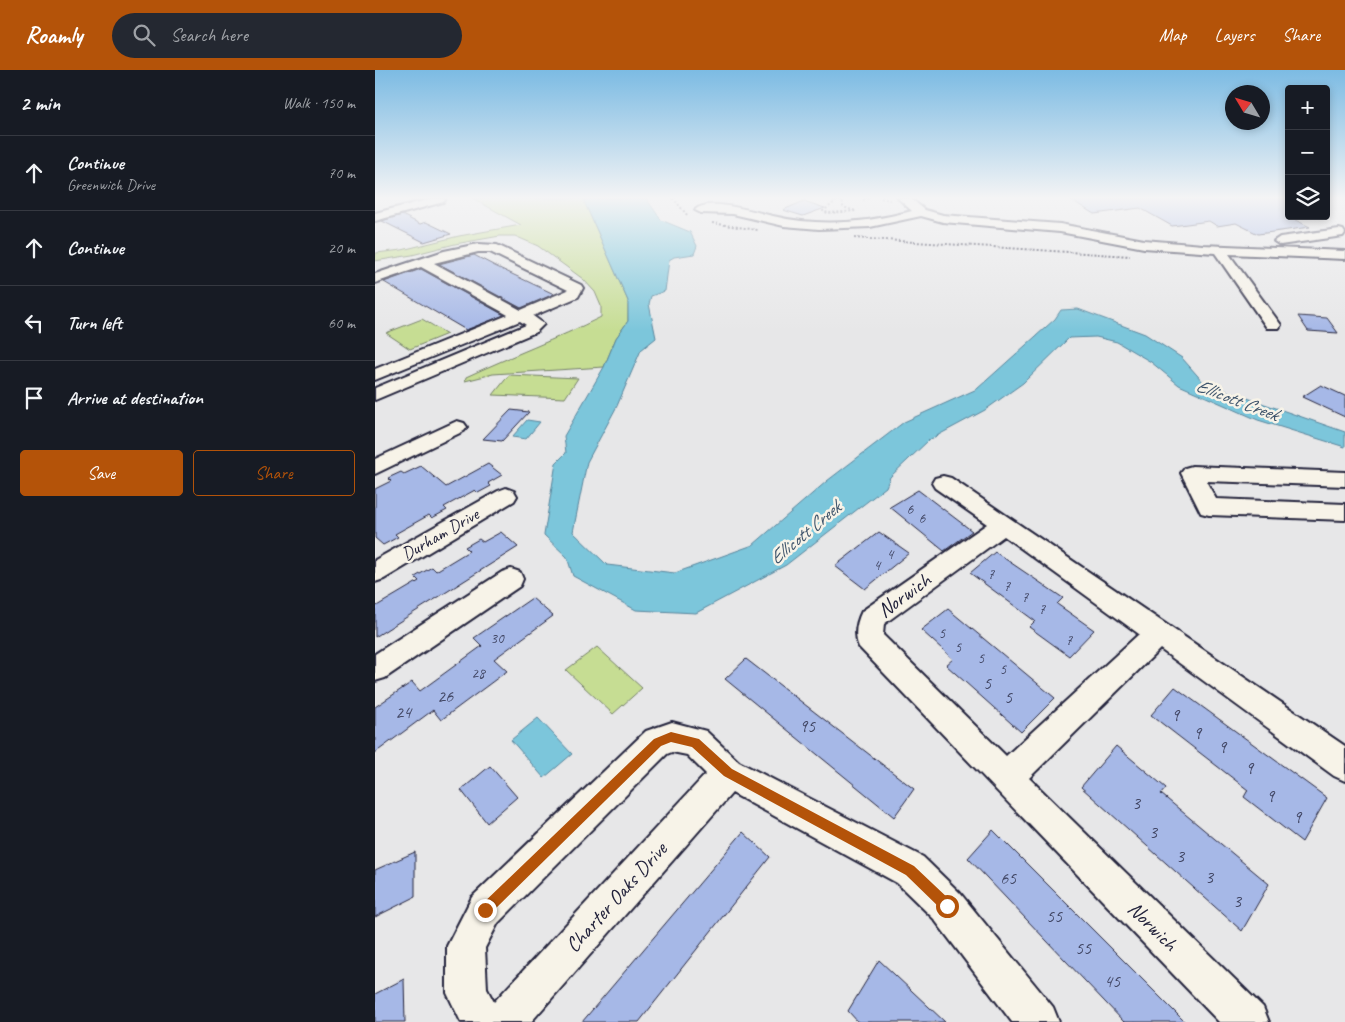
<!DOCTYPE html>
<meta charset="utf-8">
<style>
:root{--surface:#171b24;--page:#242831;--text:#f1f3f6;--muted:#9ea1a6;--line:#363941;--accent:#b45309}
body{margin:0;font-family:Caveat,sans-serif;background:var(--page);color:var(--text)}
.controls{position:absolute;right:15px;top:15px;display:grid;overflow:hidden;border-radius:5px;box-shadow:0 2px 8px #0003}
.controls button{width:45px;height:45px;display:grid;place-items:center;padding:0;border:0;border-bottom:1px solid var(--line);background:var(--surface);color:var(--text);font:25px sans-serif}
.compass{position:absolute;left:850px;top:15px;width:45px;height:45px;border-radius:50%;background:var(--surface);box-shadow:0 2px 8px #0003;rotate:308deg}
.stop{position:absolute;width:15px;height:15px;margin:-11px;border:4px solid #b45309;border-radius:50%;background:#fff}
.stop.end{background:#b45309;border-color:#fff;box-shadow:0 1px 5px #0008}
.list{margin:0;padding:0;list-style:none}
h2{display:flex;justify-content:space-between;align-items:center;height:65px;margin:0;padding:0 20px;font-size:21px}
h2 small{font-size:16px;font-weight:400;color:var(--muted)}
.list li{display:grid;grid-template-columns:32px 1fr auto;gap:15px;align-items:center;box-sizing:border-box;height:75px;padding:0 20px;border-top:1px solid var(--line)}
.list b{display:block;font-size:19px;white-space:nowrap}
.list p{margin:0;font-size:16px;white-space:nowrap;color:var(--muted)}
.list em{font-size:16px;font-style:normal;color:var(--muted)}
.actions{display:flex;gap:10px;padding:15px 20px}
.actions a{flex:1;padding:11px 0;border:1px solid var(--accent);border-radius:5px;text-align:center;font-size:18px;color:var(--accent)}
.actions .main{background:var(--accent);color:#fff}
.icon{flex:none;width:28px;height:28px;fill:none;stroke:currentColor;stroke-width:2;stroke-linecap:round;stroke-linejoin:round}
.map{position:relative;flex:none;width:970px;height:952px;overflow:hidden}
header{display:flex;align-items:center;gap:30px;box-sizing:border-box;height:70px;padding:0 25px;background:var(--accent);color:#fff}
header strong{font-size:24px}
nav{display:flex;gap:28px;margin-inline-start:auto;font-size:18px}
.search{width:350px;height:45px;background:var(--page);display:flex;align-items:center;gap:12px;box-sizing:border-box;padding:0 18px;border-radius:28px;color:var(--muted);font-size:19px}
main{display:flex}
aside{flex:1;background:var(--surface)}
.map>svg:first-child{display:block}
.green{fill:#c6dd93;stroke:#748067}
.water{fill:#7bc6db;stroke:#57849b}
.building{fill:#a6b8e7;stroke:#22223b}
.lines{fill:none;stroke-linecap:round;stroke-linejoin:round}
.minor-casing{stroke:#22223b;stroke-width:4}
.path{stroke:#22223b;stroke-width:2;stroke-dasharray:2 2;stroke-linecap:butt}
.minor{fill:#f7f3e8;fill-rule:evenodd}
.route{fill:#b45309}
.labels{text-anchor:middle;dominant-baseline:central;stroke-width:5;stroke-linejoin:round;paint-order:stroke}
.number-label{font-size:15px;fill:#434866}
.street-label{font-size:18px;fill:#22223b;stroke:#f7f3e8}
.near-number-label{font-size:18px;fill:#434866}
.water-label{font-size:19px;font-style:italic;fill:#3d536b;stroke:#f7f3e8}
.near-street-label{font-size:21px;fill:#22223b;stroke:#f7f3e8}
</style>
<header>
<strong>Roamly</strong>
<div class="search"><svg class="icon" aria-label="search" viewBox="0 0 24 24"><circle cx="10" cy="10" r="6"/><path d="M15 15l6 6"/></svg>Search here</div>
<nav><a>Map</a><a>Layers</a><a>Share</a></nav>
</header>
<main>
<aside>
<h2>2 min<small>Walk · 150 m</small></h2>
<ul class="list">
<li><svg class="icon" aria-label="ahead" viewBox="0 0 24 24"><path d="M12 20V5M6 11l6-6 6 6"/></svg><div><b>Continue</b><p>Greenwich Drive</p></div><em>70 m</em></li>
<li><svg class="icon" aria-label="ahead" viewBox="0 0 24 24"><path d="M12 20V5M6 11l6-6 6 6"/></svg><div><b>Continue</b></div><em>20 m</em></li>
<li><svg class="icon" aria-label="left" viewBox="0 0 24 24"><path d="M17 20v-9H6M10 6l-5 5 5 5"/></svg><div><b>Turn left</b></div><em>60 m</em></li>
<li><svg class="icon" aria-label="arrive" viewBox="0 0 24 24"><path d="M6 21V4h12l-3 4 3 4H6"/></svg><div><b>Arrive at destination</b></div></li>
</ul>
<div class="actions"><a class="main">Save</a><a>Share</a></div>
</aside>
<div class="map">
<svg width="970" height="952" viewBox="0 0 970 952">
<rect width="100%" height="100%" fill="#e7e7e8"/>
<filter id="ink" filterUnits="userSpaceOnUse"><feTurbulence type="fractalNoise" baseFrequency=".02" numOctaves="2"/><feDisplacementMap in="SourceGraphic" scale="10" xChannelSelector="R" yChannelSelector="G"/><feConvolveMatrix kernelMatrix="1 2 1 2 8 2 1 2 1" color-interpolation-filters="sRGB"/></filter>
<g filter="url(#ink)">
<!-- green -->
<path class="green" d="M97,128H212L209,131L253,231V251L241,268L229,297L118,304L90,311L91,307C136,286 182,269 226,247V236L220,222L208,209L163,176L140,166H125L80,174L37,185L0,191L1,183L27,180L84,166L146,155Z
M47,249L72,264L35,279L11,263Z
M134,305L203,308L190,328L118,325Z
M222,577L267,618L238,644L191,600Z"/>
<!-- water -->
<path class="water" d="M212,128H271L286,150L315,162L322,176L319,184L299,187L294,190L290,221L276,226L274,234L281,268L266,280L242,336L212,392L198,462L232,495L300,503L378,475L452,411L529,352L602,319L680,249L686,240L703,239L770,264L807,288L829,313L970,362V377L883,350L804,315L776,292L742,272L721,267L694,268L648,313L610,340L554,370L515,407L511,417L411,495L321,543L261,540L198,506L192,487L169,465L181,393L191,383L189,366L229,297L241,268L253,251V231L209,131Z
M152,350L165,352L151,369L137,367Z
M163,648L197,684L169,708L136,670Z"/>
<!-- building -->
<path class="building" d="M693,128H914V147L935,157L883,164L861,153L842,156L834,151L797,156L765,138L719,144Z
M429,131L450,138L428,146L408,140Z
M27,145L45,154L51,152L76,164L49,172L7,151Z
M99,185L120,196L179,224L146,238L64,194Z
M46,199L129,245L91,260L9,212Z
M923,246L952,248L963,263L933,261Z
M946,315L970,326V347L927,327Z
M136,340L154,342L127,371L108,369Z
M113,394L127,405L113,413L116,416L103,423L100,420L69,437L72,440L57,448L54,445L20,464L23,467L8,475L0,468V419L16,411L13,408L26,402L29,404L46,396L71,417Z
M543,420L597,461L569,481L515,437Z
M126,462L143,477L0,567V537L44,511L40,507L57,497L61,501L94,481L90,477L104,469L108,472Z
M504,462L534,483L490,519L460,496Z
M620,482L688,528L682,534L719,560L694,586L654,557L660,551L595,503Z
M157,528L178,546L119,589L132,601L66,650L58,640L0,683V637L37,612L45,621L107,576L99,568Z
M573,539L680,628L646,662L571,595L578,589L546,560Z
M371,589L539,719L519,747L350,609Z
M800,617L952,728L927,772L869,727L873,720L776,645Z
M741,676L791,718L786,724L894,814L867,861L706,717Z
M115,696L142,727L112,753L86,720Z
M618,760L810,952H749L593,788Z
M368,762L395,787L264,952H207Z
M40,782V827L0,847V800Z
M504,890L570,952H483L473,941Z
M29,909L30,952H0V924Z"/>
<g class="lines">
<defs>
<path id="minor" d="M60,128H68L70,130L68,132L0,151V143Z
M523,128H535L550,140L568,145L685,154L769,170L828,175L970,181V189L854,184L906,255L904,258H892L840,183L769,178L685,162L568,152L546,146L495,157L444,159L409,156L358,144L326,143L320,140C333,127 381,142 398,146C444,157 492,153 537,141Z
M964,159L968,160L970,163L968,166L905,175L899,171L905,167Z
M103,174L122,175L206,215L208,218L203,227L158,246L169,254L161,262L0,330V318L151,255L145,251L0,310V299L133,245L46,197L0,213V204L69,181ZM103,182H115L193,220L146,240L59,193Z
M82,351L89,353L92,357L89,361L0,404V389Z
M817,396L970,402V416L831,411L841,429L970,434V450L834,445L826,443L806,403L810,398Z
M568,406L576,408L970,676V711L959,706L785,579L654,708L888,937L894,952H844L484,577C479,566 481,553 487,541L612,454L560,418L557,413L560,408ZM629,466L764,564L631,686L508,565L509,554Z
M131,418L139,421L142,426L139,431L9,509L0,512V490L123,421Z
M136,499L145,502L148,509L145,516L10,608L0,611V584L127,502Z
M297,652L331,661L364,692L548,787L585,823L678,937L684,952H637L559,849L522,813L357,723L156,952H86L72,923V876L97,827L271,661ZM297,682L312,685L331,704L119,932L112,919L110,878L123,853L292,684Z"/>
</defs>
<!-- minor casing -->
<use href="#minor" class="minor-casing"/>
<!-- path -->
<path class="path" d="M298,128L313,146
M506,128L515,130
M464,129L468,133V137L481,141L453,143L448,141Z
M488,130L495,128
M337,153L383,160
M479,168L755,186"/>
<!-- minor -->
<use href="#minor" class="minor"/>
</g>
</g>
<!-- sky -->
<linearGradient id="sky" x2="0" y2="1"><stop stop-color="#7cbbe3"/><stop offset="0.49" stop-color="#f4f4f5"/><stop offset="1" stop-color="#f4f4f5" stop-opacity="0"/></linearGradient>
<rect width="970" height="261" fill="url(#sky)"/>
<!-- route -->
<path class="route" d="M296,662L324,669L357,699L539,796L576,831L578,836L576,840L572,842L567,840L531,805L349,706L317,677L296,672L286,676L114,845L110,847L105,845L104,840L105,836L279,669Z"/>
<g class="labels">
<!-- number labels -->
<g class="number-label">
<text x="535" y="439">6</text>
<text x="547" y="448">6</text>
<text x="515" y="484">4</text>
<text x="502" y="495">4</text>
<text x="616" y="504">7</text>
<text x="632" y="516">7</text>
<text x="650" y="527">7</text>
<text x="667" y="539">7</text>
<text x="567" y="563">5</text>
<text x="122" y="568">30</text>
<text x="694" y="570">7</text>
<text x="583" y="577">5</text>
<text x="606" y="588">5</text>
<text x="628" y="599">5</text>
<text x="103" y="603">28</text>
</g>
<!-- street labels -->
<g class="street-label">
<text transform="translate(65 464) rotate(-30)">Durham Drive</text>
</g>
<!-- near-number labels -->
<g class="near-number-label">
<text x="612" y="613">5</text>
<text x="70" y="626">26</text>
<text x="633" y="627">5</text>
<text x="28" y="642">24</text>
<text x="800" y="645">9</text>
<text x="432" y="656">95</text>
<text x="822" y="663">9</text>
<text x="847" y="677">9</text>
<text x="874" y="698">9</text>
<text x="895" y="726">9</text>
<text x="761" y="733">3</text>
<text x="922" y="747">9</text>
<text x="778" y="762">3</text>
<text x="805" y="786">3</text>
<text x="834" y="807">3</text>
<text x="633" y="808">65</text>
<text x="862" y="831">3</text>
<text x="679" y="846">55</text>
<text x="708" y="878">55</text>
<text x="737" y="911">45</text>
</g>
<!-- water labels -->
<g class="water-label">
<text transform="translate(862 330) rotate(21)">Ellicott Creek</text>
<text transform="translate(430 463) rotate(-40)">Ellicott Creek</text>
</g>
<!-- near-street labels -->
<g class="near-street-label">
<text transform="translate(529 525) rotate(-36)">Norwich</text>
<text transform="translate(241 827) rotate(-48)">Charter Oaks Drive</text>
<text transform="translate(778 856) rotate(45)">Norwich</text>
</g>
</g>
</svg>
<div class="controls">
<button>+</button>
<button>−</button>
<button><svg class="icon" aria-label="layers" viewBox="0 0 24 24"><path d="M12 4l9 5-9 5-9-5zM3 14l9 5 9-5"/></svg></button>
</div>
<svg class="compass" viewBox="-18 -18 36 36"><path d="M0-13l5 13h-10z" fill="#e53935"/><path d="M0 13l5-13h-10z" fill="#9ea1a6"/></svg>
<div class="stop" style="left:572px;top:836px"></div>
<div class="stop end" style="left:110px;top:840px"></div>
</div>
</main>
